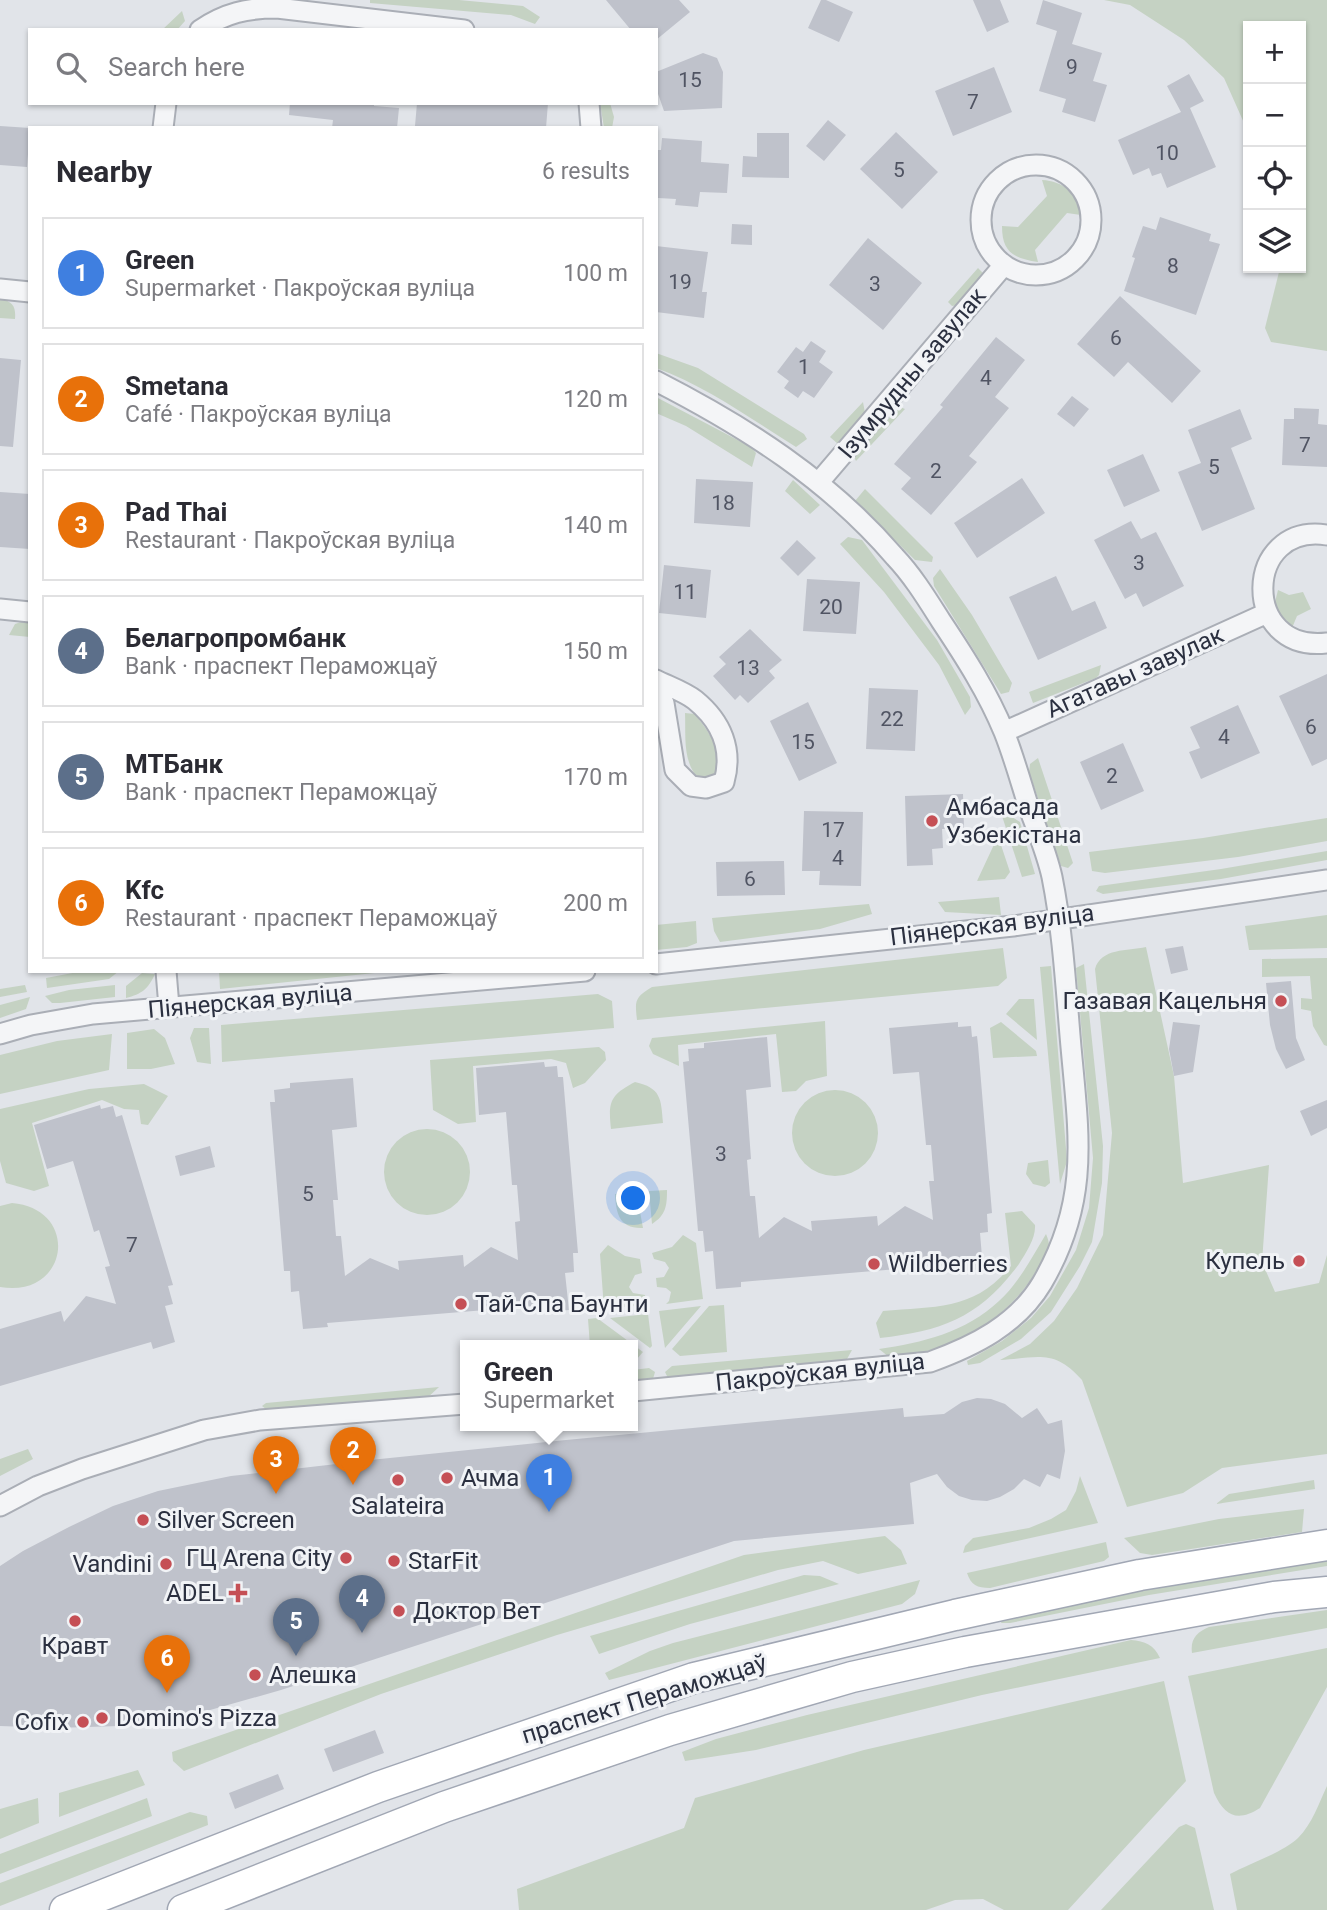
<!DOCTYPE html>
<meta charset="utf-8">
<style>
:root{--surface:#fff;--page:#f7f7f7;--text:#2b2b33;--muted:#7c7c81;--line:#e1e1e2;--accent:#7c3aed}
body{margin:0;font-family:Roboto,sans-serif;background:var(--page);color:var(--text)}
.controls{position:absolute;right:21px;top:21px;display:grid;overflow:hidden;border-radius:0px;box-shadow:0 2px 5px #0004}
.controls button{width:63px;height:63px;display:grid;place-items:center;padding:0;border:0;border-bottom:2px solid var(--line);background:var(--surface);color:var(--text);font:35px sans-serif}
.you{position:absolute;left:634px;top:1199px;width:24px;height:24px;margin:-18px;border:5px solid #fff;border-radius:50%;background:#1a73e8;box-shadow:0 0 0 10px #1a73e833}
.badge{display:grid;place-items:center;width:46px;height:46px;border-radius:50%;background:var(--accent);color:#fff;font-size:23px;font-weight:700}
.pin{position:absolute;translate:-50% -58px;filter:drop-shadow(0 2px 4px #0008)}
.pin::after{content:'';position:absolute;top:37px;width:24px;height:21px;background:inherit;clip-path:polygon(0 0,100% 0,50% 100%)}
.popup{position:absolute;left:460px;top:1340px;width:178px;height:91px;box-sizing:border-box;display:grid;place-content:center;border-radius:0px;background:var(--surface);filter:drop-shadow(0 2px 5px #0005);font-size:23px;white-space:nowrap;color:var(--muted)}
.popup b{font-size:26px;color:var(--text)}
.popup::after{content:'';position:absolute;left:50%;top:100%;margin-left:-14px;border:14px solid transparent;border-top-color:var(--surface)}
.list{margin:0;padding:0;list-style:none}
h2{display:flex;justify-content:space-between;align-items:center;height:91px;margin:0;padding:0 28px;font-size:30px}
h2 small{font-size:23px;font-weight:400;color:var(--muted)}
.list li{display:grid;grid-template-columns:46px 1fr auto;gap:21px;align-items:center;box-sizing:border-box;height:112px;margin:0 14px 14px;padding:0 14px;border:2px solid var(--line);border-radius:0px}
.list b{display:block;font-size:26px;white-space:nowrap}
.list p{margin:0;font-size:23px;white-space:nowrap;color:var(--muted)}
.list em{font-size:23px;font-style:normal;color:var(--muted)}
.icon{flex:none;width:38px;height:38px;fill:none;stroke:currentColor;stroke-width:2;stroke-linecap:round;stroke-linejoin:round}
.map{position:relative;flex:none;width:1327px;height:1910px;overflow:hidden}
.search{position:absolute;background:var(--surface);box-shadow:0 2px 5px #0004;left:28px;top:28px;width:630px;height:77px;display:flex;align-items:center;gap:18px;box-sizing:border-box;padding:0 24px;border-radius:0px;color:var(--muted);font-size:26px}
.panel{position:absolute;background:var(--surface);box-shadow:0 2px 5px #0004;left:28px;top:126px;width:630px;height:847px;border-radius:0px}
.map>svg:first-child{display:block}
.green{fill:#c5d2c3}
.building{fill:#bfc2cb}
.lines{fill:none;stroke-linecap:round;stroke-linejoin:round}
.minor-casing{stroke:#aaaeb6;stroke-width:23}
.primary-casing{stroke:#a1a7b4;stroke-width:33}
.minor{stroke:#f4f5f7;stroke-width:19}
.primary{stroke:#fff;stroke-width:30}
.poi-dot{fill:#c54f55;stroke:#f1f3f6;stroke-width:2.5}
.labels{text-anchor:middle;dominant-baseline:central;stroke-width:6;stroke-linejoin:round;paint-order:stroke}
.number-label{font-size:21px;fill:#505463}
.street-label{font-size:24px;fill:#2b3040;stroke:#f1f3f6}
.poi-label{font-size:24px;fill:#2b3040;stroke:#f1f3f6;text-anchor:start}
</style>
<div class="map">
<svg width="1327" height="1910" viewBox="0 0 1327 1910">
<rect width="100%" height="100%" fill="#e1e4e9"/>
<!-- green -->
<path class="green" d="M370,0H459L523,6L540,17L535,24L511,15L370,3Z
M1104,0H1327V351L1271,342L1265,328L1280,268H1301V26H1248V132L1224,78L1184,40L1130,5Z
M182,11L185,21L177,30H162Z
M600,103H610L614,117L612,128H604Z
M1042,180C1063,181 1079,194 1081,215L1067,213L1035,250L1038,262C1014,258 1002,253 1002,226L1018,227L1047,196Z
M978,268L985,275L959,305L952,306L948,302Z
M0,299C13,301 16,307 15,319L0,318Z
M656,353L698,368L804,434L807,439L796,447C751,419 706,386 656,368Z
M656,397L751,447L756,453L752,467L686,426L656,413Z
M863,402L865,413L838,444L830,437Z
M900,407L905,409L856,461L853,455Z
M793,480L820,505L810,514L785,491Z
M865,489L933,557L932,562L915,560L855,501Z
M848,537L862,540L937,640L970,697L971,707L965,715L939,665L884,592L840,544Z
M940,569L972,615L1012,683L1009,692L1001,694L934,586L933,578Z
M1278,590L1289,595L1303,592L1311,609L1297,616L1292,628L1283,623L1274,606Z
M21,622H30V637L9,635L15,624Z
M1101,665L1099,675L1096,678L1033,703L1029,692Z
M685,713L695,714C708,731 724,751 716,773L707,779L700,780C682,763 686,736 685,713Z
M1038,758L1073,863L1068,868L1061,866L1029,772L1030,764Z
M1002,816L1012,817L1020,822L1035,874L1022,877Z
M1327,818V841L1238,857L1105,873L1092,871L1089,852L1203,838Z
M998,836L1010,872L1005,879L977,881Z
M1327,851V860L1221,879L1103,894L1096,891L1099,886L1221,869Z
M999,897L1001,915L945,912L938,902Z
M869,904L872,914L820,929L720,942L714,931L712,918Z
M1327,915V948L1249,950L1245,926Z
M696,921L697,943L687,947L656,950V925Z
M1146,947L1174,1076L1183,1183L1269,1165L1262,1262L1275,1292L1319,1283L1327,1255V1454L1222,1468L1183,1493L1127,1507L1082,1380C1054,1348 1037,1358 1000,1360L1030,1344L1054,1321L1077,1288L1103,1235L1112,1133L1095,969C1101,948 1127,951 1146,947Z
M1003,948L1007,978L998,986L637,1020C635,1001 634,998 652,987Z
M1327,958V1046L1324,1045L1313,1026L1311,1011L1301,1009V998L1312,999L1310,976L1262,977V959Z
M1084,964L1103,1146L1102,1183L1092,1242L1080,1266L1051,1312L1021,1339L980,1363L968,1365L967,1361L1002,1341L1031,1318L1050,1296L1076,1250L1089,1208L1093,1158L1076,968Z
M1051,966L1067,1161L1060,1184L1040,967Z
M83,971H119L109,979L47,988L46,978Z
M219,971H394L220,989Z
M142,973L155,974C148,989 142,994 126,998V986Z
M25,985L27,992L0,997V989Z
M115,985V997L60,1003H52L45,996L69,990Z
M598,994L612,1001L614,1028L222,1062L221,1025Z
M30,997L26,1009L0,1018V1005Z
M1019,999H1034L1037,1040L1006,1014Z
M825,1021L827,1076L806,1081L796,1091L782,1092L776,1034L678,1045L679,1066L653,1054L649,1046L652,1038Z
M1001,1022L1036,1051L1037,1056L993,1058L990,1028Z
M194,1028H209L211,1064L197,1062L190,1038Z
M154,1029L165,1038L175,1064L151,1069H127V1033Z
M112,1034L109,1070L0,1094V1055L57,1041Z
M599,1047L605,1052L606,1060L585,1083L573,1088L566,1063L551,1059L473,1066L476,1122L458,1124L433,1110L430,1060Z
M635,1082C661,1088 661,1098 663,1123L611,1129C608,1102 610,1095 635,1082Z
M144,1084L168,1096L148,1125L141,1124L139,1110L124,1109L102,1100L32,1123L49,1186L34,1191L6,1183L0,1161V1109L89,1089Z
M792 1133a43 43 0 1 1 86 0a43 43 0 1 1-86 0Z
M384 1172a43 43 0 1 1 86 0a43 43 0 1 1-86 0Z
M1048,1160L1050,1183L1045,1187L1033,1184L1026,1174L1028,1163Z
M636,1190L643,1228C619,1229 616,1213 615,1194Z
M667,1190C667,1206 666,1215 652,1224L649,1191Z
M12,1203C81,1209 69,1299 0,1287V1206Z
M1022,1211L1035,1225C1036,1238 1026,1253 1019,1264C980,1317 943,1331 880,1338L876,1323L883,1311C936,1306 974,1311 1011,1266L1005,1213Z
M1046,1234C1053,1250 1047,1254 1038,1268C1008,1321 950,1354 889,1357L879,1349C922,1343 966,1332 999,1301C1019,1283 1032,1257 1046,1234Z
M683,1235L696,1243L703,1299L666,1304L669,1301L671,1292L666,1288L657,1287L656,1278L664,1277L669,1268L665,1262L654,1259L652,1253L672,1247Z
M608,1245L625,1256L640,1259L642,1273L635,1275L629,1287L633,1293L645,1295L646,1305L604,1309L600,1254Z
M724,1305L727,1352L680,1356L672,1349L709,1306Z
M701,1306L665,1348L659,1311Z
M648,1314L652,1346L650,1348L610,1318Z
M597,1318L643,1352L636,1360H633V1346H590L588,1319Z
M852,1350L847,1359L842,1362L668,1378L665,1372L672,1366Z
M649,1368L655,1372L653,1379L633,1381V1370Z
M439,1387L426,1399L270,1412L262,1406L266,1403Z
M28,1449L33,1459L0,1476V1459Z
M1080,1476L1098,1523L963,1553L965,1546L973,1538L1029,1528L1051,1519L1066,1510L1076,1491Z
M1314,1480L1315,1489L1216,1504L1229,1494Z
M1304,1509L1302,1532L1152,1555L1140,1553L1124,1538L1219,1519Z
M885,1536L901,1550L907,1564L858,1574L823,1561L778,1570L557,1635L381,1694L184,1771L173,1761L172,1752L744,1555Z
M1106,1542L1109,1557L1104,1561L990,1588C977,1588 971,1585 967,1573Z
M1327,1555V1566L1149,1595L1010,1623H1001L1004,1616L1145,1585Z
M804,1575L820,1576L839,1584L690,1624L599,1654L590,1636Z
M920,1580L915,1594L902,1604L609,1680L605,1673L650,1651L673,1643Z
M1327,1610V1628L1192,1653C1190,1639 1197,1632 1209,1627Z
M1131,1640C1145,1641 1154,1645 1160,1658L982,1695L756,1750L685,1761L682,1752L716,1739L807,1715Z
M1327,1648V1687L1260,1808C1238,1822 1225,1817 1214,1793L1188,1676Z
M1164,1681L1186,1781L1068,1910H1004L983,1899L955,1900L926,1910H519L517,1889L684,1828L695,1798L864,1750Z
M138,1770L145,1785L59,1817V1793Z
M1327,1786V1910H1237L1230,1874C1250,1863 1282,1853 1298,1838C1312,1824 1319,1803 1327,1786Z
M38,1798L39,1823L0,1839V1809Z
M147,1798L152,1816L0,1874V1854Z
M190,1812L207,1816L208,1825L0,1906V1883Z
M1186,1824L1195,1828L1214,1910H1101L1179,1827Z"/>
<!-- building -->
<path class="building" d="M606,0H679L690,12L656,40V30H631Z
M821,0H826L853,12L839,42L808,28Z
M973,0H1000L1009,22L987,32Z
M1043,0L1082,13L1072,44L1102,53L1093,81L1107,85L1095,122L1062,112L1066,99L1039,91L1057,31L1036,24Z
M703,53L717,58L723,72L722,108L664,111L656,88V72Z
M994,67L1012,112L953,136L935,91Z
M1189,74L1204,101L1190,108L1216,167L1167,188L1161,173L1152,176L1149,168L1133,175L1118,140L1181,112L1167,86Z
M290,103H374V106L399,108L397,128H332L333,120L289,115Z
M417,103H548L546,128L415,126Z
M828,120L846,135L824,161L806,146Z
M0,126L30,128L27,167L0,165Z
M896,132L938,172L902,209L860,169Z
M757,133H789V178L742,177L743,156L757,157Z
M662,138L702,141L701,162L729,164L727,193L700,192L698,207L675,205L676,199L658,198L656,150H661Z
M1160,217L1211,234L1209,241L1220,244L1196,315L1124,291L1135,258L1132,257L1143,226L1156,230Z
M732,224L752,225V245L731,244Z
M868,238L922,283L883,330L829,285Z
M656,246L708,252L702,292H707L704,318L656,312Z
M1120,296L1201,371L1172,403L1128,362L1114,377L1077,344Z
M996,337L1025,360L995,397L1009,408L969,456L977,462L931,515L901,489L911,478L894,464L943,407L940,405Z
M811,341L826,351L819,362L833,372L814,398L803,391L798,398L784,388L789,381L777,372L796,347L803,352Z
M0,358L21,360L13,447L0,446Z
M1072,396L1089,409L1074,427L1057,414Z
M1294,408L1319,409L1318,424L1327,425V467L1282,465L1284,419H1294Z
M1240,409L1252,439L1231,448L1255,509L1202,531L1178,472L1201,463L1188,430Z
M1143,454L1160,491L1124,507L1107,470Z
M1022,478L1045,513L977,558L954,523Z
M696,479L753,482L750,527L694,523Z
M0,492L30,494V549L0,547Z
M1131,521L1141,539L1156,532L1184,586L1143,607L1136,593L1125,599L1094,540Z
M797,540L816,558L798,576L780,558Z
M664,565L711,570L706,618L659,613Z
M1056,576L1072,611L1095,601L1107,628L1038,660L1009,597Z
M807,579L860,582L856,634L803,631Z
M750,629L782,660L769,671L775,678L748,703L740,695L735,700L713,676L726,664L719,657Z
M1327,674V759L1312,766L1279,696Z
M869,688L918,690L915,751L866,749Z
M808,702L837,763L799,781L770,721Z
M1238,705L1260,753L1201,779L1189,752L1200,748L1190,727Z
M1123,743L1144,791L1101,810L1080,762Z
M963,794L964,828L942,829L943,848L932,849L933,865L907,866L905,796Z
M804,811L863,812L861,886L819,885L820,871H802Z
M784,861L785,895L717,896L716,862Z
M1183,946L1188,970L1171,974L1165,949Z
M1291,981L1296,1038L1305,1060L1286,1069L1276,1049L1270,1025L1266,983Z
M958,1022V1027L971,1026L972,1037L977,1036L978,1045L992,1213L987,1214L988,1232L980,1233L983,1269L959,1272L958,1264L741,1282V1287L716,1289L713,1251L705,1252L703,1231H698L683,1062L689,1061L688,1049L704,1048V1043L767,1037L771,1087L746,1090L751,1159L747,1160L750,1196H755L759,1238L784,1217L812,1231L811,1221L877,1216L878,1226L905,1206L933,1220L929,1181H934L931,1145H926L919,1072L893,1074L889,1028Z
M1173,1022L1200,1025L1193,1072L1174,1076L1169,1049Z
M544,1062L545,1067L557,1066L558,1077H563L578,1253H573L574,1272L565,1273L569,1310L545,1312V1305L327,1323L328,1327L303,1329L299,1291L291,1292L290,1271H284L270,1102H275L274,1090L290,1088V1083L353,1078L357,1127L332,1130L338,1200H333L336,1236H341L345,1276L370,1258L399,1270L398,1261L463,1255L464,1267L491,1247L518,1260L515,1222L520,1221L517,1185H512L506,1112L479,1115L476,1068Z
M1327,1100V1128L1311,1136L1300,1111Z
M100,1105L101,1109L113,1106L116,1117L122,1115L173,1285L168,1286L173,1304L165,1306L175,1342L153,1349L151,1342L0,1386V1329L61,1311L64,1322L86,1296L116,1304L105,1267L110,1266L99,1230L94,1232L73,1161L47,1169L34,1125Z
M210,1146L215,1167L180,1176L175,1156Z
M977,1398L991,1399L1005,1404L1022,1418L1037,1408L1048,1424L1062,1420L1065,1451L1060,1479L1047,1474L1040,1487L1024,1479L1014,1489L1000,1497L987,1501L972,1500L959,1496L947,1487L937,1474L910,1483L914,1524L734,1541L281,1690L189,1716L119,1726L55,1728L0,1726V1566L23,1551L69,1527L113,1506L158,1491L231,1476L380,1459L566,1440L903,1408L904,1417L944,1414L962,1402Z
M375,1730L384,1753L333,1772L324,1749Z
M278,1774L284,1789L235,1809L229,1793Z"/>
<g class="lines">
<defs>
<path id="minor" d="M200,30C225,13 247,8 277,8L464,30
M589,103L591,128
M163,128L166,103
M981 220a55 55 0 1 1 110 0a55 55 0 1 1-110 0Z
M0,289L30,292
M819,482L1004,265
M1327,535C1243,522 1240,653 1327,643
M0,609L30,612
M656,680C668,686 685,692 695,700C722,722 733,750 724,782L706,788L691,786L675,770L664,703L656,694
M1004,732L1267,613
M656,964L1013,926L1327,880
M166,971L169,1007
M0,1034L31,1025L93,1014L585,971
M633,1391L930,1362C974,1346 1017,1325 1042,1283C1090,1201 1079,1136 1071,1047C1066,990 1063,932 1052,877C1047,854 1037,830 1029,808C1021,783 1014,757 1004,732C988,693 965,657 941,621C927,599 913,576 895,557C829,480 746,427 656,381
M0,1506L38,1486L82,1469L204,1430L260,1420L465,1404"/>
<path id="primary" d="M65,1910L378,1787L694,1678L955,1615L1140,1575L1327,1545
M183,1910L444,1807L670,1730L852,1677L965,1652L1274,1597L1327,1592"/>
</defs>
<!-- minor casing -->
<use href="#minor" class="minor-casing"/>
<!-- primary casing -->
<use href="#primary" class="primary-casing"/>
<!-- minor -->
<use href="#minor" class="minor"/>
<!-- primary -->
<use href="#primary" class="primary"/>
</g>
<!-- markers -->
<g class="poi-dot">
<circle cx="932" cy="821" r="7"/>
<circle cx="1281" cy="1001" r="7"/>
<circle cx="1299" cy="1261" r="7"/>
<circle cx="874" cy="1264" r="7"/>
<circle cx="461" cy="1304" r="7"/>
<circle cx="447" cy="1478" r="7"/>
<circle cx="398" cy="1480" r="7"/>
<circle cx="143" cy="1520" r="7"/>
<circle cx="346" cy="1558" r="7"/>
<circle cx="394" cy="1561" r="7"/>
<circle cx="166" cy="1564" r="7"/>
<path d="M234.5 1582.5h7v7h7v7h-7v7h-7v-7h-7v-7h7z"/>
<circle cx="399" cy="1611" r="7"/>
<circle cx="75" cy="1621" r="7"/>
<circle cx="255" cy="1675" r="7"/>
<circle cx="102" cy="1718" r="7"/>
<circle cx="83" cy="1722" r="7"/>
</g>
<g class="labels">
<!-- number labels -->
<g class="number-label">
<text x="1072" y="67">9</text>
<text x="690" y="80">15</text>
<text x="973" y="102">7</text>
<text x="1167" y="153">10</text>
<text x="899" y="170">5</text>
<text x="1173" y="266">8</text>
<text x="680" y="282">19</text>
<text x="875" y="284">3</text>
<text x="1116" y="338">6</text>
<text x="804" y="367">1</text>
<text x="986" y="378">4</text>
<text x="1305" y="445">7</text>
<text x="1214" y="467">5</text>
<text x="936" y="471">2</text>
<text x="723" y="503">18</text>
<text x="1139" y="563">3</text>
<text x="685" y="592">11</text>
<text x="831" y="607">20</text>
<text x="748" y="668">13</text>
<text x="892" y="719">22</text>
<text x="1311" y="727">6</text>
<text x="1224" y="737">4</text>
<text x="803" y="742">15</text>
<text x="1112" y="776">2</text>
<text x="833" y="830">17</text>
<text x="838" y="858">4</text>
<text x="750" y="879">6</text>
<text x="721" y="1154">3</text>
<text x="308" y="1194">5</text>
<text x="132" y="1245">7</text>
</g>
<!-- street labels -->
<g class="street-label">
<text transform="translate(912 373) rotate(-50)">Ізумрудны завулак</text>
<text transform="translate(1135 672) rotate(-24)">Агатавы завулак</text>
<text transform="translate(992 925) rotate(-7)">Піянерская вуліца</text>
<text transform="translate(250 1001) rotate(-5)">Піянерская вуліца</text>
<text transform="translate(820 1372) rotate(-6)">Пакроўская вуліца</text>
<text transform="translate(644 1699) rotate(-17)">праспект Пераможцаў</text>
</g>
<!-- poi labels -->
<g class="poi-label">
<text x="946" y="807">Амбасада<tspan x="946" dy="28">Узбекістана</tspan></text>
<text x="1267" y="1001" text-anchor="end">Газавая Кацельня</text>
<text x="1285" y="1261" text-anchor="end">Купель</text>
<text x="888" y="1264">Wildberries</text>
<text x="475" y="1304">Тай-Спа Баунти</text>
<text x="461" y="1478">Ачма</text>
<text x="398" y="1506" text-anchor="middle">Salateira</text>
<text x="157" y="1520">Silver Screen</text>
<text x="332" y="1558" text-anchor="end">ГЦ Arena City</text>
<text x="408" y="1561">StarFit</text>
<text x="152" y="1564" text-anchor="end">Vandini</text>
<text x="224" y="1593" text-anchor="end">ADEL</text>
<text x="413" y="1611">Доктор Вет</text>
<text x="75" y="1646" text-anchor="middle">Кравт</text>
<text x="269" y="1675">Алешка</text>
<text x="116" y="1718">Domino's Pizza</text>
<text x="69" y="1722" text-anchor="end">Cofix</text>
</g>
</g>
</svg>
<div class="controls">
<button>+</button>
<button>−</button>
<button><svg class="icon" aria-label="locate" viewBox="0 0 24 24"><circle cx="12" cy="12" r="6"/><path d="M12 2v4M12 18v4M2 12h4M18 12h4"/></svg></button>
<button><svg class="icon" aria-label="layers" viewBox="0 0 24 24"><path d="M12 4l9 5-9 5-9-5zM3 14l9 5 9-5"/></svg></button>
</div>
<div class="you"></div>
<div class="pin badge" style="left:549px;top:1512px;background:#3f7fe0">1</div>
<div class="popup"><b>Green</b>Supermarket</div>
<div class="pin badge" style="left:353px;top:1485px;background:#e8710a">2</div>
<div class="pin badge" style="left:276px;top:1494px;background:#e8710a">3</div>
<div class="pin badge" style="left:362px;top:1633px;background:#5c6f8a">4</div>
<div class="pin badge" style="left:296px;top:1656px;background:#5c6f8a">5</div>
<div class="pin badge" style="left:167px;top:1693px;background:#e8710a">6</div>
<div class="search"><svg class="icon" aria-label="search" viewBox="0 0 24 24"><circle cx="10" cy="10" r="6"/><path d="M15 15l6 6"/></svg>Search here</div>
<section class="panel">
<h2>Nearby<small>6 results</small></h2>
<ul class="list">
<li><span class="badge" style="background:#3f7fe0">1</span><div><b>Green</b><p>Supermarket · Пакроўская вуліца</p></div><em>100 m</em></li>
<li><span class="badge" style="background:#e8710a">2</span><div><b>Smetana</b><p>Café · Пакроўская вуліца</p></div><em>120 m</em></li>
<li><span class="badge" style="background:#e8710a">3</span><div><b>Pad Thai</b><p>Restaurant · Пакроўская вуліца</p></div><em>140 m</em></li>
<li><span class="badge" style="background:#5c6f8a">4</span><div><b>Белагропромбанк</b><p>Bank · праспект Пераможцаў</p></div><em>150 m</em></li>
<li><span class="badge" style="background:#5c6f8a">5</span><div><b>МТБанк</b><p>Bank · праспект Пераможцаў</p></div><em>170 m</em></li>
<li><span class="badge" style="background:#e8710a">6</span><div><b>Kfc</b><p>Restaurant · праспект Пераможцаў</p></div><em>200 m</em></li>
</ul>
</section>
</div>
